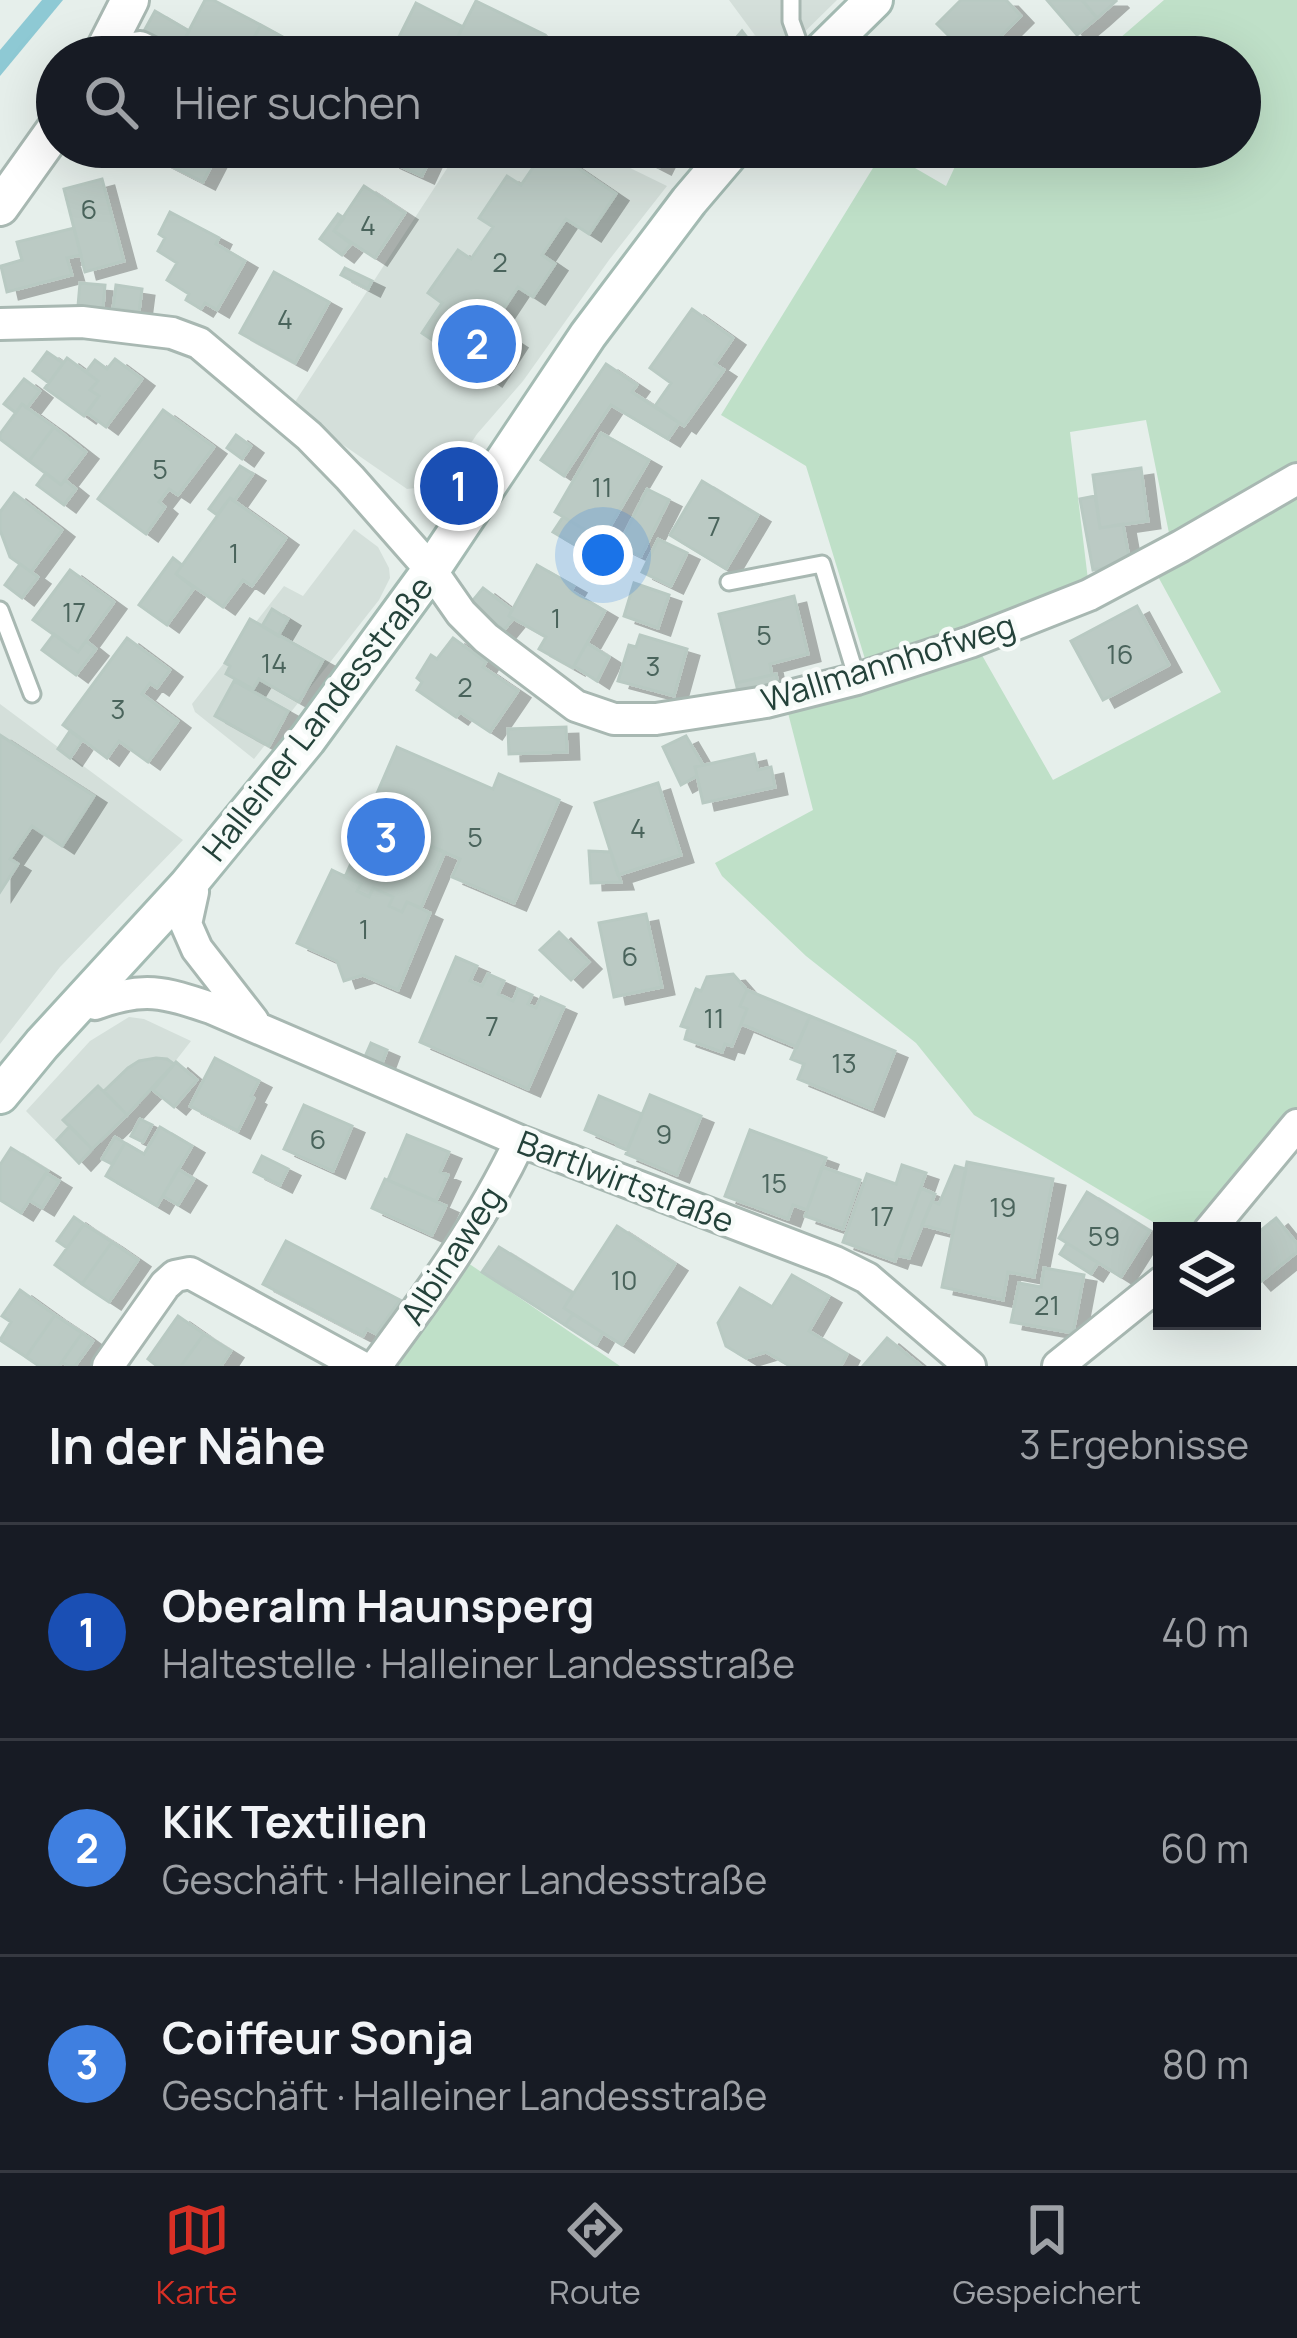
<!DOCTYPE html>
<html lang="de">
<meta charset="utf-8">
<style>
:root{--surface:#171b24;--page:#20242c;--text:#f1f3f6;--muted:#9ea1a6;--line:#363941;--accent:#d93025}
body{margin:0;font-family:Manrope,sans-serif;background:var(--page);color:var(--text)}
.controls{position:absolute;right:36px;bottom:36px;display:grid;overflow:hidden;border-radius:0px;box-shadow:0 12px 48px #0002}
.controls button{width:108px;height:108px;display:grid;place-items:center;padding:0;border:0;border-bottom:3px solid var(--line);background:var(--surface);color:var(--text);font:60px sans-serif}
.you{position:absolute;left:603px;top:555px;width:42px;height:42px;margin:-30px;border:9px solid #fff;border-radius:50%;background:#1a73e8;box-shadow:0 0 0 18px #1a73e833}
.badge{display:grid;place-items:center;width:78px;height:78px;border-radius:50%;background:var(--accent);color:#fff;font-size:39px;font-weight:700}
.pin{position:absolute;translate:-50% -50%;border:6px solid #fff;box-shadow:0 3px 12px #0006}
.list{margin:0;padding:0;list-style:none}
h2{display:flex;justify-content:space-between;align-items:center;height:156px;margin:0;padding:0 48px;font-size:51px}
h2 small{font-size:39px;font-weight:400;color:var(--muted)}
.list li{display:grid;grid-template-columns:78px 1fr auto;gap:36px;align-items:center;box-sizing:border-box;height:216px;padding:0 48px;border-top:3px solid var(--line)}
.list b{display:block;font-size:45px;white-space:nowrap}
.list p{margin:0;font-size:39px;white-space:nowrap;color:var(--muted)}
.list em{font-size:39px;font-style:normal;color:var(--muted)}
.icon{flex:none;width:66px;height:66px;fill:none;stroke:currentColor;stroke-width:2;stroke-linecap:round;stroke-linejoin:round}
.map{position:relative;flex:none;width:1297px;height:1366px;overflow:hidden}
.search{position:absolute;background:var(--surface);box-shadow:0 12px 48px #0002;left:36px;right:36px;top:36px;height:132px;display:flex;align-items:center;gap:30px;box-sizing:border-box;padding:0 42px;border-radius:66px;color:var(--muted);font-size:45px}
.sheet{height:804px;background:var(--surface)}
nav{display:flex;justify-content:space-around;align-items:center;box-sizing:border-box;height:168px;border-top:3px solid var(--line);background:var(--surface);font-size:33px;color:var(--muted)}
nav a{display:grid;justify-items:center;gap:6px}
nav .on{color:var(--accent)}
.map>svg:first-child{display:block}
.built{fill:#d4dfda}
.green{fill:#bfe0c8}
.water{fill:#8ec9d4}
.building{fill:#bbcac4;stroke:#b8c9c2;stroke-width:3;filter:url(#shadow)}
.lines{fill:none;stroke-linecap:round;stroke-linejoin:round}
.service-casing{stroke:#a8b8b2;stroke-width:21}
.minor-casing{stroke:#a8b8b2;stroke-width:36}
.tertiary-casing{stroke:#a8b8b2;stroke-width:42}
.secondary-casing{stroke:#a4bbb3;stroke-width:42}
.service{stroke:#fff;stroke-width:15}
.minor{stroke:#fff;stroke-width:30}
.tertiary{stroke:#fff;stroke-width:36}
.secondary{stroke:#fff;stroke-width:36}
.labels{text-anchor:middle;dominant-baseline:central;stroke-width:9;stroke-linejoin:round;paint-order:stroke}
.number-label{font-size:27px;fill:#4a645c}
.street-label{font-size:33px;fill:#24423a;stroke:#f7fbf9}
</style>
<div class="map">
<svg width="1297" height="1366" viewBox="0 0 1297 1366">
<defs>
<filter id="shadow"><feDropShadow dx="12" dy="7" stdDeviation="0" flood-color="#0004"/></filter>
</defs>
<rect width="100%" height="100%" fill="#e6efeb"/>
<!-- built -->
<path class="built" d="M729,0H837L779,57H771Z
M461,147H587L667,186L609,260L523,381L477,434L443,485L407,489L336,440L293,405Z
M354,529L378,547L389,568L390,578L379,600L254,759L195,712L192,704L284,586L303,596Z
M0,704L183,840L60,967L0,1044Z
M129,1017L144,1019L191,1041L153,1090L79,1165L26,1111L90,1041Z"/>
<!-- green -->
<path class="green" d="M1164,0H1297V470L1171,543L1146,420L1070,432L1089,588L871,663L865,659L806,466L721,415L884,150L946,186L964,147H1240V57H1098Z
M1297,488V1108L1196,1231H1168L974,1115L916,1043L806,956L722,876L715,863L813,810L788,713L979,650L1053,780L1221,692L1155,571Z
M468,1263L620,1366H397Z"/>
<!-- water -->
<path class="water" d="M42,0H63L0,76V50Z"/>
<!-- building -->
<path class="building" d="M205,0H213L261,25L243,57H210L183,42Z
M961,0H1006L1021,16L980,57H970L937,24Z
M1047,0H1082L1097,18L1077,35Z
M1082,0H1115L1116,1L1097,18Z
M476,1L545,35L534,57L448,56Z
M416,3L463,27L448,56L436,49L432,57H429L397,41Z
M155,11L189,31L183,42L191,47L185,57L143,33Z
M261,25L303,48L298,57H243Z
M742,31L762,57H720Z
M155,147H221L203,182L150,155Z
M395,147H417L429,152L431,147L435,148L422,176L389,161Z
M547,147L616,194L589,234L566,219L542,255L555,264L533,297L518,287L492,326L515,341L490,379L422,333L442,303L428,293L458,250L471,259L493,227L479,218L507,176L521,185Z
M620,147H669L659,167Z
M102,179L124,261L85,272L64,189Z
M364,186L405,213L375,258L334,231Z
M170,212L219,238L216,244L245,261L217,310L205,303L201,309L186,300L189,294L167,280L177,263L158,251L165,238L159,234Z
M338,214L344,218L334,231L351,244L342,255L320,239Z
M74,228L81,255L67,258L72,275L7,292L1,266L22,260L17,242Z
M345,268L372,281L368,289L341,275Z
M274,272L329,302L295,363L240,333Z
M80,283L105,285L103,308L78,306Z
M116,285L142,289L139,312L113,308Z
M692,309L733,338L715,364L724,370L684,426L655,406L671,383L650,368Z
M47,352L63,363L49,383L33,371Z
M67,358L98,381L90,390L99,396L84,416L45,388Z
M115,359L142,379L106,427L87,413L99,396L90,390L98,381L86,372L95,360L107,369Z
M606,364L637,385L632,392L679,423L668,439L611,405L564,476L541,460Z
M24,379L40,391L27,408L22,404L16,413L4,404Z
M22,404L54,427L29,461L0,439V434Z
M163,410L214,447L178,495L169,489L159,502L165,507L146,534L98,499Z
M54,427L86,452L61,485L29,461Z
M601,433L649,460L602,540L555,512Z
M236,435L251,446L242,459L227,448Z
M240,466L253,474L234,501L230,498L217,515L209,509Z
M1141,468L1148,521L1100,528L1093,475Z
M46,473L61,485L65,480L76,489L64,505L37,485Z
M702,481L758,515L726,569L670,535Z
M647,489L669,500L641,556L619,545Z
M14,493L62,530L31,572L10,557L0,530V512Z
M1095,496L1100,528L1123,524L1130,563L1093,570L1080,499Z
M230,498L286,538L252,586L243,580L223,607L176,574Z
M563,517L596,536L587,552L553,532Z
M658,539L687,553L671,586L642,572Z
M173,558L182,565L176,574L194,588L167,625L139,605Z
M20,564L38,577L22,598L5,585Z
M537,565L574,586L571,591L605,611L573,668L539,649L546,637L509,616Z
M70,570L114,602L78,652L33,620Z
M634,583L669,595L658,628L624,616Z
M483,588L512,610L509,616L513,619L504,630L470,604Z
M794,596L808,654L770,664L772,675L736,683L719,614Z
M1137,606L1169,665L1103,700L1071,641Z
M272,609L288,619L278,636L262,626Z
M250,619L323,660L299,702L259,679L253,689L226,674L230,666L225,663Z
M54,634L78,652L86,641L96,649L76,675L42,650Z
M640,635L687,649L674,696L618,681L629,645L636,647Z
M127,638L170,670L157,688L150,683L142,694L178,721L148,762L119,741L107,758L63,725Z
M453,638L486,662L483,667L518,691L490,732L460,712L456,717L417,690L422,682L417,678L431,655L437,659Z
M587,643L609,657L597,681L574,666Z
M776,674L779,687L739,696L736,683Z
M234,681L288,711L269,746L215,716Z
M566,727L567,752L509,754L508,729Z
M70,731L82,740L70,758L58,749Z
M0,735L94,796L62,846L32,826L10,859L18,864L0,892Z
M686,736L703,765L695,767L697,776L681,785L663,747Z
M397,747L493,789L499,774L559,800L514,903L452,877L460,859L366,819Z
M754,754L758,770L771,767L775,787L703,803L695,767Z
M658,783L681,855L618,875L595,803Z
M370,820L445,852L421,908L407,902L402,912L389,906L393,897L373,888L369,897L357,891L361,884L345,877Z
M589,851L611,852L621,882L591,883Z
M332,870L361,884L357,891L369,897L373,888L393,897L389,906L402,912L407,902L430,913L398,990L363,975L344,981L337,961L297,943Z
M646,914L662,987L614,997L599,923Z
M559,932L589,962L571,980L540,950Z
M456,957L477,966L470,981L482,986L488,974L504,981L498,994L513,1001L518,989L532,995L528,1004L536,1008L541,997L564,1007L528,1089L420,1042Z
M733,974L747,990L740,1006L747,1009L732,1046L725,1044L722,1052L685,1039L688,1028L681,1026L696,989L701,991L707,977Z
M747,990L810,1016L797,1047L741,1024L747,1009L740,1006Z
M810,1016L895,1051L872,1109L798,1079L804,1064L791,1059Z
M371,1043L387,1050L381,1066L364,1059Z
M156,1058L167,1059L174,1064L127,1115L104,1091L128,1068L139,1061Z
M215,1058L259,1081L251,1096L254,1098L238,1131L190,1106Z
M176,1062L197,1080L174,1107L153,1090Z
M98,1086L127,1115L92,1149L63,1120Z
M650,1095L701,1116L677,1175L626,1154Z
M599,1096L642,1114L627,1150L617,1146L618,1144L585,1130Z
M304,1105L352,1126L333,1171L284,1149Z
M140,1119L152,1125L143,1142L131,1136Z
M70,1126L92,1149L79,1163L57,1140Z
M160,1127L192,1146L157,1206L106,1176L125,1143L144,1154Z
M750,1130L826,1158L807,1210L793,1205L788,1219L725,1196Z
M407,1135L449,1152L440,1172L448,1175L436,1201L388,1180Z
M115,1137L125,1143L112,1164L102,1159Z
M11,1148L48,1171L21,1213L0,1200V1165Z
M262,1156L288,1169L280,1185L254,1172Z
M967,1162L1053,1179L1034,1277L1008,1272L1003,1300L942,1287Z
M902,1165L926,1173L895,1261L843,1242L867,1174L896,1184Z
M955,1166L966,1169L953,1233L922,1225L932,1201L939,1204Z
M822,1167L860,1180L843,1229L805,1216Z
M178,1169L194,1179L178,1205L163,1196Z
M46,1173L59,1181L42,1208L29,1200Z
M385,1179L446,1206L432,1235L372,1208Z
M921,1188L935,1194L909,1258L896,1255Z
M1087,1192L1150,1231L1121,1277L1059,1238Z
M74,1217L84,1224L67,1248L57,1241Z
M1276,1218L1297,1244V1252L1259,1283L1252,1275V1231H1244L1253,1224L1259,1232Z
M84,1224L112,1242L82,1284L55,1265Z
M617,1226L675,1264L622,1345L564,1308Z
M286,1241L400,1300L376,1334L367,1329L363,1336L263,1284Z
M112,1242L138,1260L109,1302L82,1284Z
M1067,1243L1098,1263L1091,1274L1060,1254Z
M499,1247L573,1293L564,1308L573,1314L565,1325L482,1272Z
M1044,1268L1084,1275L1073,1333L1011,1322L1019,1283L1041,1287Z
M792,1275L829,1296L809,1331L847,1354L841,1366H790L766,1352L746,1358L726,1346L718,1323L740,1288L772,1307Z
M20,1290L55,1315L26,1357L0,1340L11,1322L2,1316Z
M573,1314L603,1333L596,1345L565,1325Z
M55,1315L82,1333L59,1366H39L26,1357Z
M178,1316L204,1334L181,1366H157L148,1359Z
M82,1333L93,1341L75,1366H68L62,1362Z
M204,1334L231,1351L221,1366H181Z
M887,1338L921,1366H863Z"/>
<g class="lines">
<defs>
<path id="service" d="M791,0V21L804,57
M729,582L822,564L857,679
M0,610L32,694"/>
<path id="minor" d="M104,52L140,47L160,57
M0,324L82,322L172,333L199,343L309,436L350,478L431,570L461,613L486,638L576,706L614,719H656L766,702L857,679L970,642L1089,595L1181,546L1297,479
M187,886L193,892L186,924L197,949L253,1021
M86,997L95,1004C144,986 163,992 211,1008L520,1141L835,1262L867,1278L970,1366
M1209,1231L1297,1125
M108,1366L165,1285L175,1276L190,1273L360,1366
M376,1366C430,1293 481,1223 520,1141
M1058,1366L1162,1282"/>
<path id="tertiary" d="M101,57L130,0
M0,207L57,127"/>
<path id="secondary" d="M816,57L874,0
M0,1095L42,1044L187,886L307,740L431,570L588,335L689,201L735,147"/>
</defs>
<!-- service casing -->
<use href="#service" class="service-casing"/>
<!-- minor casing -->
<use href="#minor" class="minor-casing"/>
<!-- tertiary casing -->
<use href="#tertiary" class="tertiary-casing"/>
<!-- secondary casing -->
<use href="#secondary" class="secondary-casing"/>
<!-- service -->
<use href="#service" class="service"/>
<!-- minor -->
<use href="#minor" class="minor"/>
<!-- tertiary -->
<use href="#tertiary" class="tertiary"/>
<!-- secondary -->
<use href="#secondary" class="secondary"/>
</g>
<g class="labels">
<!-- number labels -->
<g class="number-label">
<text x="89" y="208">6</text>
<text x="368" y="224">4</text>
<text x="500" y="261">2</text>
<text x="285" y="318">4</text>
<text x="160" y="468">5</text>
<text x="602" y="486">11</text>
<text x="714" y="525">7</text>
<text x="234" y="552">1</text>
<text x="74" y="611">17</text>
<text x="556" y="617">1</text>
<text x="764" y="634">5</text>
<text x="1120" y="653">16</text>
<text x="274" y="662">14</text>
<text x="653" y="665">3</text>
<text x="465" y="686">2</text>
<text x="118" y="708">3</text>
<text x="638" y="827">4</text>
<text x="475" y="836">5</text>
<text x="364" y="928">1</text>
<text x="630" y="955">6</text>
<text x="714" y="1017">11</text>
<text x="492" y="1025">7</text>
<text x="844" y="1062">13</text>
<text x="664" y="1133">9</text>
<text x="318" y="1138">6</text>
<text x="774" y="1182">15</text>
<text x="1003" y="1206">19</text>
<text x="882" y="1215">17</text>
<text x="1104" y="1235">59</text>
<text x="624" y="1279">10</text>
<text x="1047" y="1304">21</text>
</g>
<!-- street labels -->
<g class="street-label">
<text transform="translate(888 662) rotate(-17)">Wallmannhofweg</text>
<text transform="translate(317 718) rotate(-52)">Halleiner Landesstraße</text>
<text transform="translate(626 1181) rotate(21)">Bartlwirtstraße</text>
<text transform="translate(451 1255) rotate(-57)">Albinaweg</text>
</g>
</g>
</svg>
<div class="controls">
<button><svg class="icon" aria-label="layers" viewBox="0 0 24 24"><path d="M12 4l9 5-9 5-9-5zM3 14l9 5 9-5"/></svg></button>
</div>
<div class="you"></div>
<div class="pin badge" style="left:459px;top:486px;background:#1a4fb4">1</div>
<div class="pin badge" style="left:477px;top:344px;background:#3f7fe0">2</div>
<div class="pin badge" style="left:386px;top:837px;background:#3f7fe0">3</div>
<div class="search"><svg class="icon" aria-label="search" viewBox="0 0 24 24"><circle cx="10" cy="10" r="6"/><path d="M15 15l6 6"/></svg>Hier suchen</div>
</div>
<section class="sheet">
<h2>In der Nähe<small>3 Ergebnisse</small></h2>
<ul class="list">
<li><span class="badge" style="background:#1a4fb4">1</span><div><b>Oberalm Haunsperg</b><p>Haltestelle · Halleiner Landesstraße</p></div><em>40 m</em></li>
<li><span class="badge" style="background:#3f7fe0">2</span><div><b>KiK Textilien</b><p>Geschäft · Halleiner Landesstraße</p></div><em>60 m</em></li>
<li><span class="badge" style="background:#3f7fe0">3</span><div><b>Coiffeur Sonja</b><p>Geschäft · Halleiner Landesstraße</p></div><em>80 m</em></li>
</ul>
</section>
<nav>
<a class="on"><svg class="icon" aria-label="map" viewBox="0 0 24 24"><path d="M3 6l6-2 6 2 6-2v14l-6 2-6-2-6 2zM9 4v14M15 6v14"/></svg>Karte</a>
<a><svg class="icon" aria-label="directions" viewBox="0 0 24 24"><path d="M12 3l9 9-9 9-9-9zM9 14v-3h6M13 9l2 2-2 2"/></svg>Route</a>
<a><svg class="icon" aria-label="saved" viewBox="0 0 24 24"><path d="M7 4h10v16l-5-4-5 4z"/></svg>Gespeichert</a>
</nav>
